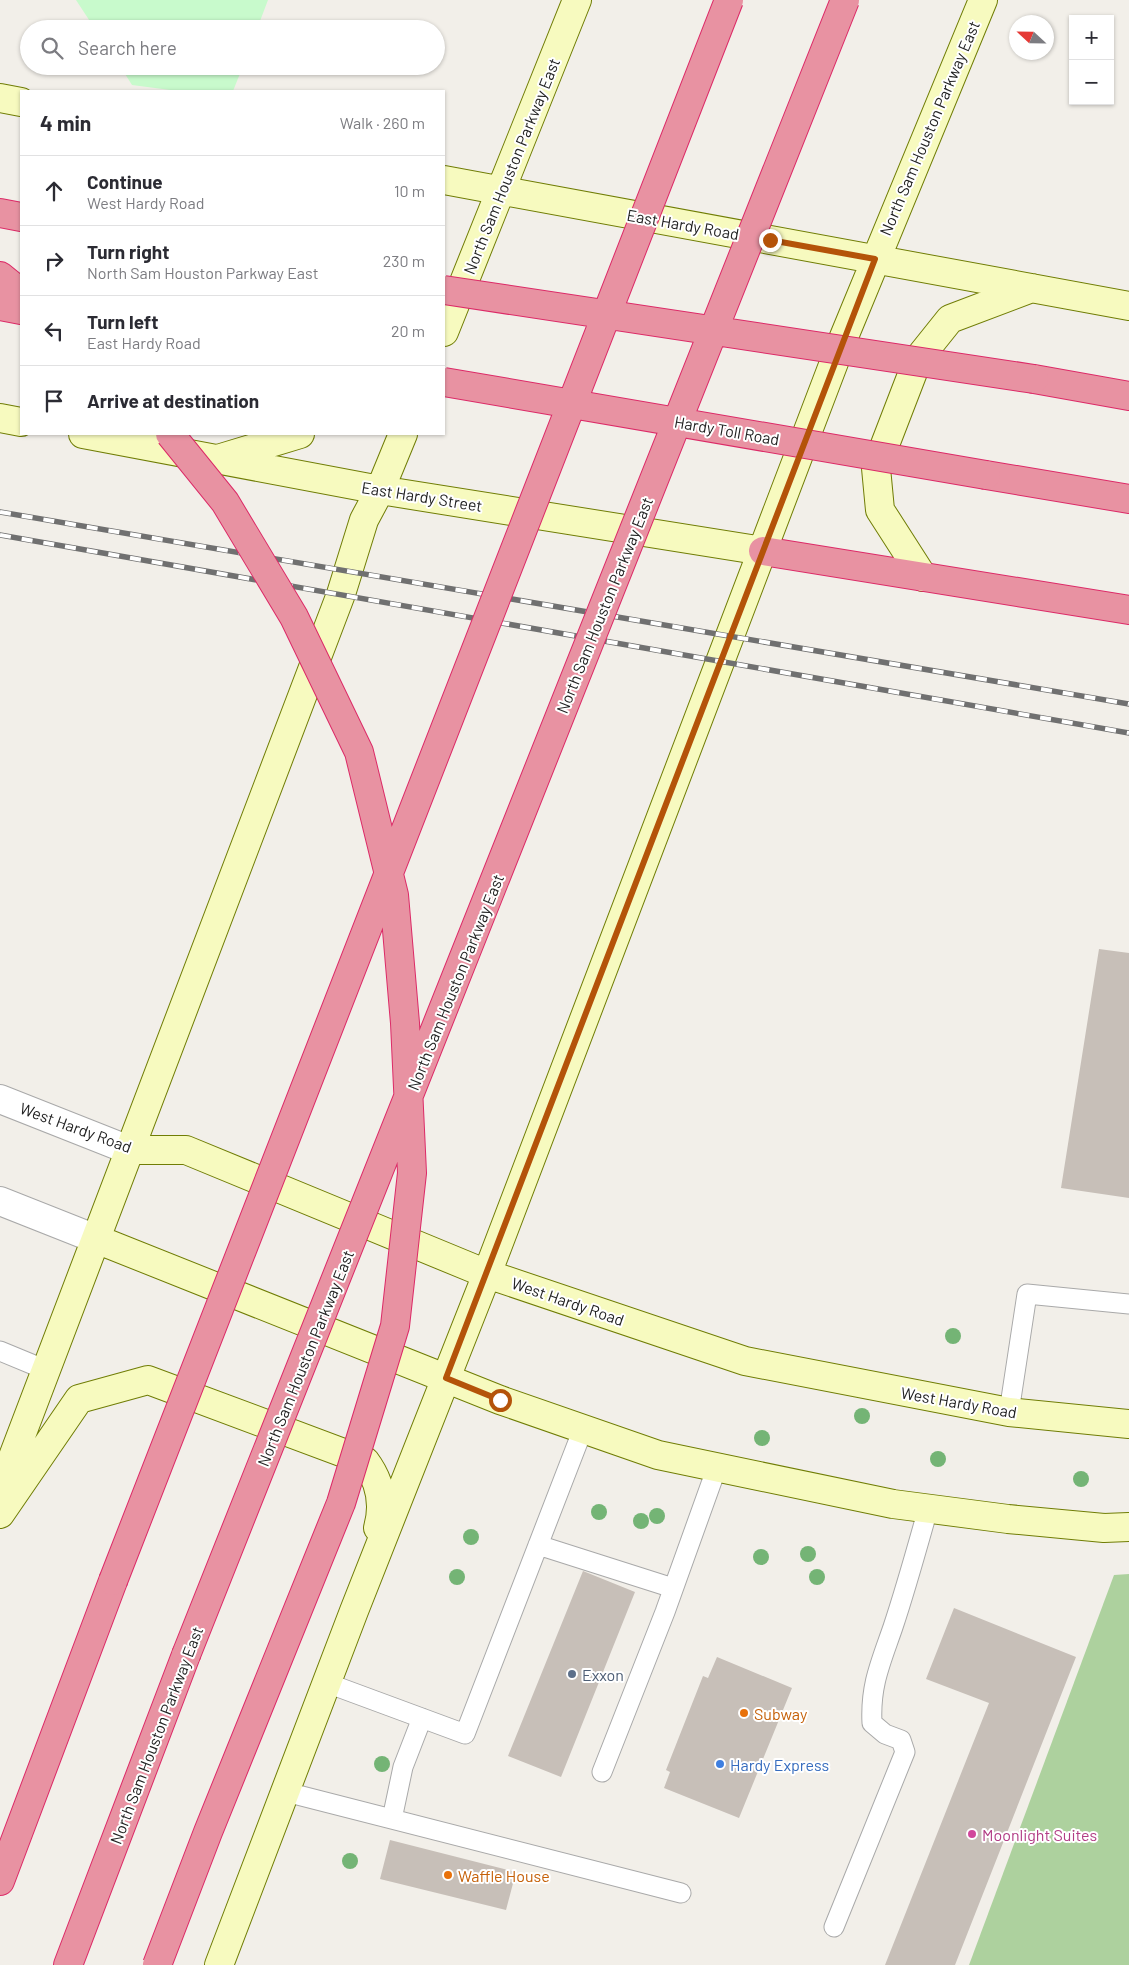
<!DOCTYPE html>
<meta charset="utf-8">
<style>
:root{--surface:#fff;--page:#f2f2f3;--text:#2b2b33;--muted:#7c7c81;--line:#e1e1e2}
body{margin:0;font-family:Barlow,sans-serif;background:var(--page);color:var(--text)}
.controls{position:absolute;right:15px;top:15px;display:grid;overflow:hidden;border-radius:0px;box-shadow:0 1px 4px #0004}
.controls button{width:45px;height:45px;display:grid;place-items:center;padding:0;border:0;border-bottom:1px solid var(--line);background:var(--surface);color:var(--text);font:25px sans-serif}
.compass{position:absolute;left:1009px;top:15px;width:45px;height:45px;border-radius:50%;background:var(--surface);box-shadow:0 1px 4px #0004;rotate:292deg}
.stop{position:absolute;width:15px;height:15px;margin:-11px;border:4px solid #b45309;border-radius:50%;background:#fff}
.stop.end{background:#b45309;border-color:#fff;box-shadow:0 1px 5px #0008}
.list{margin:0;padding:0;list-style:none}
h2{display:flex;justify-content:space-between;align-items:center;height:65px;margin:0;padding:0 20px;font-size:21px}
h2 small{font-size:16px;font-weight:400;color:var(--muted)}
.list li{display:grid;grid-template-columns:32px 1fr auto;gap:15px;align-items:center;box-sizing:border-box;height:70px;padding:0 20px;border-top:1px solid var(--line)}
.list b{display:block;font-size:19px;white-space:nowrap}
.list p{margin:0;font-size:16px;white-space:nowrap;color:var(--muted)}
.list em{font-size:16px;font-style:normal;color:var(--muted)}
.icon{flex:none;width:28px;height:28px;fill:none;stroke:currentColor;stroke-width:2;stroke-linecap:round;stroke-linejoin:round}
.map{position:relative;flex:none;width:1129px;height:1965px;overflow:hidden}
.search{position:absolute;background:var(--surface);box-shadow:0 1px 4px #0004;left:20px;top:20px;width:425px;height:55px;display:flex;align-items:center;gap:12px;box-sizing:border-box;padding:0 18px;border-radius:28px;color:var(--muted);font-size:19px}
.panel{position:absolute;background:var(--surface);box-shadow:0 1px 4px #0004;left:20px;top:90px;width:425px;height:345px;border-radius:0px}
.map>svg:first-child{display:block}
.forest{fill:#add19e}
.park{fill:#c8facc}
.building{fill:#c7bfb8}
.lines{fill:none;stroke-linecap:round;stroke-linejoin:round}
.service-casing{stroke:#a9a9a9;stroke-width:21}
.tertiary-casing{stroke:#a9a9a9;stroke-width:30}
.secondary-casing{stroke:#707d05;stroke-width:30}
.motorway-casing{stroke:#dc2a67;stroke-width:30}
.service{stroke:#fff;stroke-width:19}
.tertiary{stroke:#fff;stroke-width:28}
.secondary{stroke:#f7fabf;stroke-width:28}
.motorway{stroke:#e892a2;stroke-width:28}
.rail-casing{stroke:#707070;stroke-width:5.5}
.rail{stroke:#fff;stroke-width:4;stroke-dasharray:11;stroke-linecap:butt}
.motorway-bridge-casing{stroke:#dc2a67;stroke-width:30;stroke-linecap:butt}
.motorway-bridge{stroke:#e892a2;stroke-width:28}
.tree{fill:#74b475}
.route{stroke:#b45309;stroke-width:6}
.service-dot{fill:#5c6f8a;stroke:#fff;stroke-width:2}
.food-dot{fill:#e8710a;stroke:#fff;stroke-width:2}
.shop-dot{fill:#3f7fe0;stroke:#fff;stroke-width:2}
.hotel-dot{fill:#d1479c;stroke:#fff;stroke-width:2}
.labels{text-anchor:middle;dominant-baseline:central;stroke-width:4;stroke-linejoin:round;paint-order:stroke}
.street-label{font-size:16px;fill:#222;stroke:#fff}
.service-label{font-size:16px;fill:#4e5e75;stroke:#fff;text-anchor:start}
.food-label{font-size:16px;fill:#c56008;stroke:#fff;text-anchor:start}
.shop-label{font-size:16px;fill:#366cbe;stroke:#fff;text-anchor:start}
.hotel-label{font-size:16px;fill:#b23c85;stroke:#fff;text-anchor:start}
</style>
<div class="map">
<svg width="1129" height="1965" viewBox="0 0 1129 1965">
<rect width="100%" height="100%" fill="#f2efe9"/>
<!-- forest -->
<path class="forest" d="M1129,1574V1965H969L1114,1575Z"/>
<!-- park -->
<path class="park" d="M76,0H268L257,29H95Z
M120,66H243L233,91H178L132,85Z"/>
<!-- building -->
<path class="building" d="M1099,949L1129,953V1198L1061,1188Z
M583,1571L635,1592L561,1777L508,1756Z
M954,1608L1076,1657L955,1965H885L989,1703L926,1679Z
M717,1657L792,1688L739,1818L664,1788L670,1772L666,1770L703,1676L708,1678Z
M390,1840L516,1872L506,1910L380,1879Z"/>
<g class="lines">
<defs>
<path id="service" d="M0,1351L46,1370
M1009,1412L1027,1294L1129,1304
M538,1545L673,1588
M327,1683L465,1734L583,1429
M602,1772L665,1612L717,1467
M286,1792L681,1893
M392,1819L403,1767L422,1718
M834,1927L905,1752L901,1740L885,1734L872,1723C870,1685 881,1662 893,1627C906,1588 917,1548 928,1509"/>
<path id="tertiary" d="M0,1099L129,1150
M0,1201L96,1239"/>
<path id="secondary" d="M0,98L21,102
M444,180L1129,306
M444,332L577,0
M0,418L21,422
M83,434L380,490L763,551
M221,458L300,434
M923,577L880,510L876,468L918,359L950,319L1032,288
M129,1150H186L487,1274L745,1361L1009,1412L1129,1424
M96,1239L500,1400L658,1455L893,1504L1008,1519L1104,1528L1129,1527
M0,1491L341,594L364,520L380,490L403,434
M0,1514L79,1399L148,1380L365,1461C380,1481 385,1503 378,1528
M219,1965L354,1611L487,1274L841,344L983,0"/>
<path id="motorway" d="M0,213L21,217
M0,276L21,293
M0,306L21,310
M1034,379L1129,396
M986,475L1129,499
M763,551L1129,610
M0,1881L113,1581
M68,1965L186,1655"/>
</defs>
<!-- service casing -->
<use href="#service" class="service-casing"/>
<!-- tertiary casing -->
<use href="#tertiary" class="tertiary-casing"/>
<!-- secondary casing -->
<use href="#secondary" class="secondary-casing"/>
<!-- motorway casing -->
<use href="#motorway" class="motorway-casing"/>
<!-- service -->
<use href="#service" class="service"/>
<!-- tertiary -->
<use href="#tertiary" class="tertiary"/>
<!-- secondary -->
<use href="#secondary" class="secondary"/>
<!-- motorway -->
<use href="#motorway" class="motorway"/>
<defs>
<path id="rail" d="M0,512L1129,704
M0,535L1129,733"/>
</defs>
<!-- rail casing -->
<use href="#rail" class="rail-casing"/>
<!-- rail -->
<use href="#rail" class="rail"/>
<defs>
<path id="motorway-bridge" d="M444,290L1034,379
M444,382L986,475
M113,1581L729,0
M186,1655L845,0
M157,1965L208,1832L341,1503L395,1326L412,1173L405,1023L394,895L359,752L294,617L225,502L170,434"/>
</defs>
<!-- motorway-bridge casing -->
<use href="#motorway-bridge" class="motorway-bridge-casing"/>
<!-- motorway-bridge -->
<use href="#motorway-bridge" class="motorway-bridge"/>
</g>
<!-- trees -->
<g class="tree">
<circle cx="953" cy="1336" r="8"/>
<circle cx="862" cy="1416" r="8"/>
<circle cx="762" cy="1438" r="8"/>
<circle cx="938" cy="1459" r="8"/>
<circle cx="1081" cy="1479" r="8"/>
<circle cx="599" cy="1512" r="8"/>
<circle cx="657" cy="1516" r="8"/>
<circle cx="641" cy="1521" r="8"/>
<circle cx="471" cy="1537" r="8"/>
<circle cx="808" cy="1554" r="8"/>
<circle cx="761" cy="1557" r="8"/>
<circle cx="457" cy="1577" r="8"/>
<circle cx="817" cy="1577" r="8"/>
<circle cx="382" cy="1764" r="8"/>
<circle cx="350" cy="1861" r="8"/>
</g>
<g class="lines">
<!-- route -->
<path class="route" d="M500,1400L446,1378L875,259L770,240"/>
</g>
<!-- markers -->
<circle class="service-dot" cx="572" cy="1674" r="5"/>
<g class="food-dot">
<circle cx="744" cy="1713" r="5"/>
<circle cx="448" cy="1875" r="5"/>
</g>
<circle class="shop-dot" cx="720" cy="1764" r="5"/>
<circle class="hotel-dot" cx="972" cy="1834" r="5"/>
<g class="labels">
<!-- street labels -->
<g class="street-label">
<text transform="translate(929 128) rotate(-67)">North Sam Houston Parkway East</text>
<text transform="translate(511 166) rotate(-68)">North Sam Houston Parkway East</text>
<text transform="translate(683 224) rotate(10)">East Hardy Road</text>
<text transform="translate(727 430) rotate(10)">Hardy Toll Road</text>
<text transform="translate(422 496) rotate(9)">East Hardy Street</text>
<text transform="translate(604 605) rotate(-68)">North Sam Houston Parkway East</text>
<text transform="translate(455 982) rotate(-68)">North Sam Houston Parkway East</text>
<text transform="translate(76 1127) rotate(20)">West Hardy Road</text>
<text transform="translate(568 1301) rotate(19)">West Hardy Road</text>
<text transform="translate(305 1358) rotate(-68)">North Sam Houston Parkway East</text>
<text transform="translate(959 1402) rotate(10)">West Hardy Road</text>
<text transform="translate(156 1735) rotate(-69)">North Sam Houston Parkway East</text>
</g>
<!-- service labels -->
<g class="service-label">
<text x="582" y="1674">Exxon</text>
</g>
<!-- food labels -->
<g class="food-label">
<text x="754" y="1713">Subway</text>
<text x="458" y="1875">Waffle House</text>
</g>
<!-- shop labels -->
<g class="shop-label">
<text x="730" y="1764">Hardy Express</text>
</g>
<!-- hotel labels -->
<g class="hotel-label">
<text x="982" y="1834">Moonlight Suites</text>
</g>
</g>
</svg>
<div class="controls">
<button>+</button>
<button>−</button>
</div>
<svg class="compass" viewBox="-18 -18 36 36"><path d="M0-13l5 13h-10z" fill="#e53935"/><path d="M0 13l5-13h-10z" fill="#7c7c81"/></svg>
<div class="stop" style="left:500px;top:1400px"></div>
<div class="stop end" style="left:770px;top:240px"></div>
<div class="search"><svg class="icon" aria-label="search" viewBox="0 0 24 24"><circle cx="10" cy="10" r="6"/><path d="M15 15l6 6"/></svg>Search here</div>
<section class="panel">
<h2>4 min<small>Walk · 260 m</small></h2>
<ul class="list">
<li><svg class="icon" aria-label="ahead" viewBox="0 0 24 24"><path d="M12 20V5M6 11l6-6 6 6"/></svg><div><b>Continue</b><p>West Hardy Road</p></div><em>10 m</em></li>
<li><svg class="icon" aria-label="right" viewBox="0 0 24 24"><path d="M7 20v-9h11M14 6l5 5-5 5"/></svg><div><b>Turn right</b><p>North Sam Houston Parkway East</p></div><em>230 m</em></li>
<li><svg class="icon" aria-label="left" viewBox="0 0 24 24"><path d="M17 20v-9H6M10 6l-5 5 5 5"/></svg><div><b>Turn left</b><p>East Hardy Road</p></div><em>20 m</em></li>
<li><svg class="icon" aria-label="arrive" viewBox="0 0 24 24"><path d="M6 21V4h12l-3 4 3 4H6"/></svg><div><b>Arrive at destination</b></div></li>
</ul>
</section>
</div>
